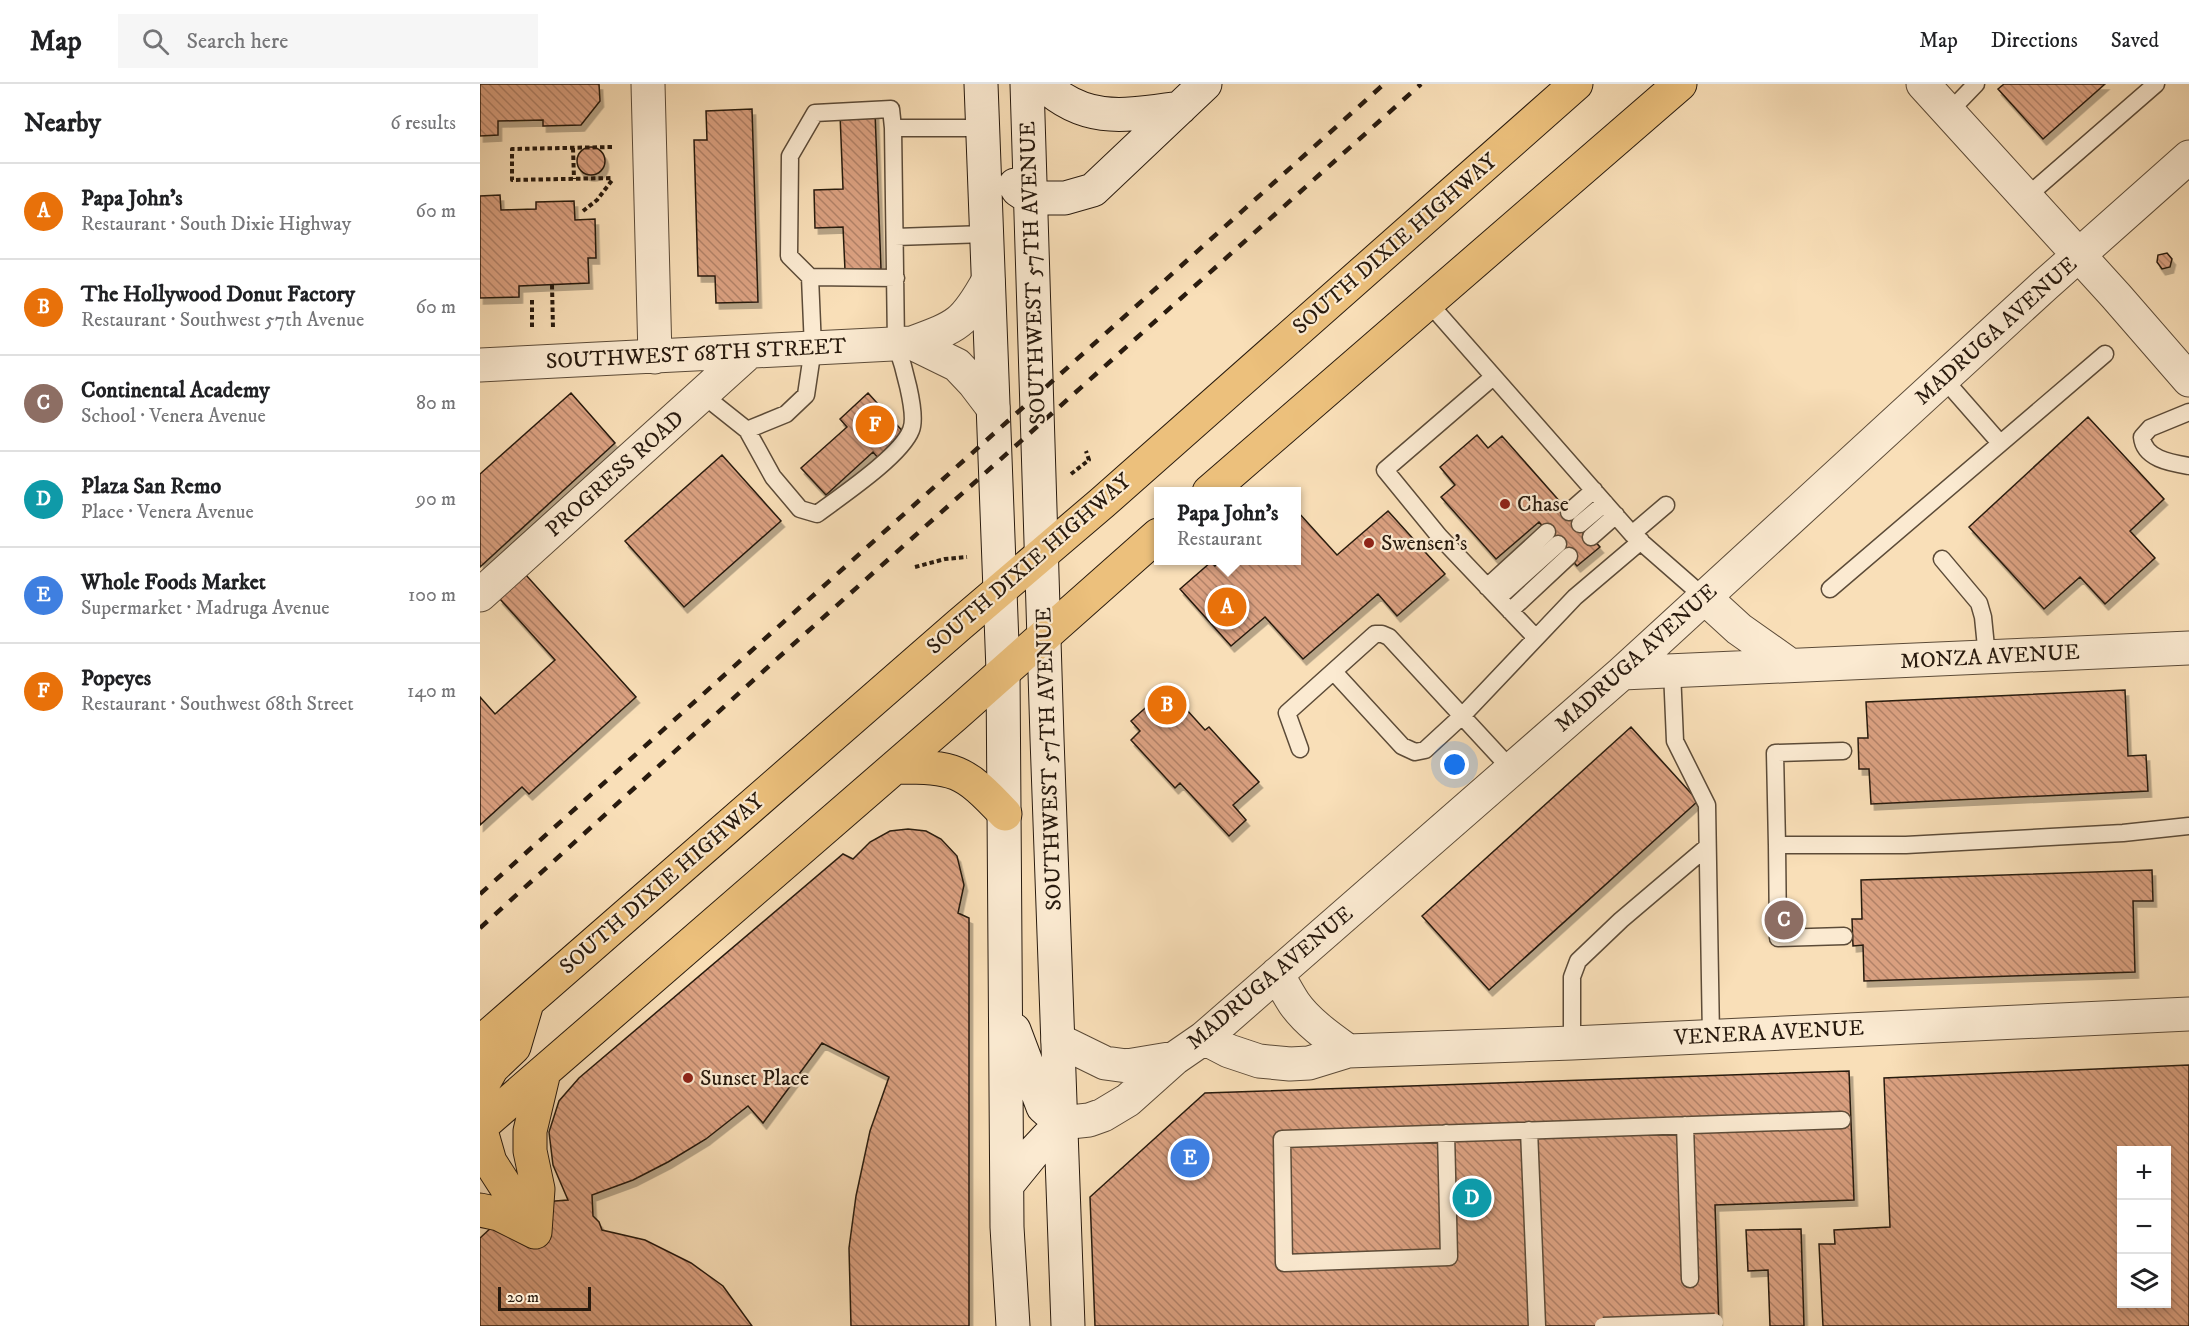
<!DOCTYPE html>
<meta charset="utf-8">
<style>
:root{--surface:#fff;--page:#f6f6f6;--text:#202124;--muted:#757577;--line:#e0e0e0;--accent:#d93025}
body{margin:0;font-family:"IM FELL DW Pica",serif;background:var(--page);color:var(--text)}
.controls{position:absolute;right:18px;bottom:18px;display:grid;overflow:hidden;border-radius:0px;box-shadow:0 3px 9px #0003}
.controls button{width:54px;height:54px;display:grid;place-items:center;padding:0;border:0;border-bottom:2px solid var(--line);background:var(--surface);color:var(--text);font:30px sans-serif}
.scale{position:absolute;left:18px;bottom:15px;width:93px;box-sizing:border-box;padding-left:6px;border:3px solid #281a0e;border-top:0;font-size:16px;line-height:21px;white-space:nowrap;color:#281a0e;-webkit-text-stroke:4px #fbead1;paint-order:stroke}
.you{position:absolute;left:975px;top:681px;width:21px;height:21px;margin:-15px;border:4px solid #fff;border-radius:50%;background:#1a73e8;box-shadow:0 0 0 9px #1a73e833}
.badge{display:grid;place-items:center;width:39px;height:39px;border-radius:50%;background:var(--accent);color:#fff;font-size:20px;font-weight:700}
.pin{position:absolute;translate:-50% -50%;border:3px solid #fff;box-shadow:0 2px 6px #0006}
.popup{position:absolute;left:674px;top:403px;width:147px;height:78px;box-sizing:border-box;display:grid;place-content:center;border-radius:0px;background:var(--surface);filter:drop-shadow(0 2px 4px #0005);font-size:20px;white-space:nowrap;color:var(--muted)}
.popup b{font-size:22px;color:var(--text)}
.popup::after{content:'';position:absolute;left:50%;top:100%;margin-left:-12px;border:12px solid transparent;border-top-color:var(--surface)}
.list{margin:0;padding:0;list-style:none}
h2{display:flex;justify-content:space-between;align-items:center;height:78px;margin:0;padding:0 24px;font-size:26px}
h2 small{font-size:20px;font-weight:400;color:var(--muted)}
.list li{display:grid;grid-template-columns:39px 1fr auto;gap:18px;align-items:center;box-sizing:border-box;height:96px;padding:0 24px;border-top:2px solid var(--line)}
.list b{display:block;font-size:22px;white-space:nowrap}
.list p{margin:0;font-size:20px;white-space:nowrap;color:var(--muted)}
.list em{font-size:20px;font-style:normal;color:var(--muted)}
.icon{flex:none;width:33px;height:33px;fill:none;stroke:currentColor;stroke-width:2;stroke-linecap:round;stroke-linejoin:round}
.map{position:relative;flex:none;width:1709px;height:1242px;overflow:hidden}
header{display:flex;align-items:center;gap:36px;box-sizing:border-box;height:84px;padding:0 30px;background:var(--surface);border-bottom:2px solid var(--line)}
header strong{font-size:28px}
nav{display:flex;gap:33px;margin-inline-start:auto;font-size:21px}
.search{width:420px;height:54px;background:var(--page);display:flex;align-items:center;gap:15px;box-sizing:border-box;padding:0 21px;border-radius:0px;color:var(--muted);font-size:22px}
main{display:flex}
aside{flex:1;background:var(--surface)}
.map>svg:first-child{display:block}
.building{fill:url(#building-back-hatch);stroke:#281a0e;stroke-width:1.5;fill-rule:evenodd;filter:url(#shadow)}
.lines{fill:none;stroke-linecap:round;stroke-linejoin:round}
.service-casing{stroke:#5c4b38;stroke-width:19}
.minor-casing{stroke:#5c4b38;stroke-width:35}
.secondary-casing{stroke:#281a0e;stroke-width:35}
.trunk-casing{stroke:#281a0e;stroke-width:35}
.path{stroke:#281a0e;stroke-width:4;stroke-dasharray:4.5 3;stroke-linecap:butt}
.service{stroke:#fbead1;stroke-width:16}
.minor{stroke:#fbead1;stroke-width:33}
.secondary{stroke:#fbead1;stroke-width:33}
.trunk{stroke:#ecc07c;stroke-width:33}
.rail{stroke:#281a0e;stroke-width:4.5;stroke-dasharray:10 10;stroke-linecap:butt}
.service-bridge-casing{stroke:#5c4b38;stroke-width:19;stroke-linecap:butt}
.service-bridge{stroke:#fbead1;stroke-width:16}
.poi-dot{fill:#8f2418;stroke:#fbead1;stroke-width:2}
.labels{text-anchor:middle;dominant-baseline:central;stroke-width:4.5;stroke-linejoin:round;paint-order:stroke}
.street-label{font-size:22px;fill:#281a0e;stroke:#fbead1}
.poi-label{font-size:22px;fill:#281a0e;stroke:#fbead1;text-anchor:start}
</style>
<header>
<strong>Map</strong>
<div class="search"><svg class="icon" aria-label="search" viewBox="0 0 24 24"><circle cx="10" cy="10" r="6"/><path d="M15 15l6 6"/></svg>Search here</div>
<nav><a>Map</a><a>Directions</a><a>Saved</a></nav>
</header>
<main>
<aside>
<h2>Nearby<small>6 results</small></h2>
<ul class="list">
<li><span class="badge" style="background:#e8710a">A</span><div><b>Papa John's</b><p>Restaurant · South Dixie Highway</p></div><em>60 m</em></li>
<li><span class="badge" style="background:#e8710a">B</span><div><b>The Hollywood Donut Factory</b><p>Restaurant · Southwest 57th Avenue</p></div><em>60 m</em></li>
<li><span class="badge" style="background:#8d6e63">C</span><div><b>Continental Academy</b><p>School · Venera Avenue</p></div><em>80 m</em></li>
<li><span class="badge" style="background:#0f9aa8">D</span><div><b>Plaza San Remo</b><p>Place · Venera Avenue</p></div><em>90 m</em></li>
<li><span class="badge" style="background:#3f7fe0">E</span><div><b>Whole Foods Market</b><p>Supermarket · Madruga Avenue</p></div><em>100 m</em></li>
<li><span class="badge" style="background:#e8710a">F</span><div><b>Popeyes</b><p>Restaurant · Southwest 68th Street</p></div><em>140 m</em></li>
</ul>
</aside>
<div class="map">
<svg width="1709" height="1242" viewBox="0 0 1709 1242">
<defs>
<pattern id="building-back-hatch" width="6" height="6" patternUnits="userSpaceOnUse" patternTransform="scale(1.5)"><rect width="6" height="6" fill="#dba181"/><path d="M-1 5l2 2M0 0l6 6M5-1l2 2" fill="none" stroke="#b28268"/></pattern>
<filter id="shadow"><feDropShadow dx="3.5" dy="6" stdDeviation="0" flood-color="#0004"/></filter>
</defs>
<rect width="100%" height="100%" fill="#f9dfb8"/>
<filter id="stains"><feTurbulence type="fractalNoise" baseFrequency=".00333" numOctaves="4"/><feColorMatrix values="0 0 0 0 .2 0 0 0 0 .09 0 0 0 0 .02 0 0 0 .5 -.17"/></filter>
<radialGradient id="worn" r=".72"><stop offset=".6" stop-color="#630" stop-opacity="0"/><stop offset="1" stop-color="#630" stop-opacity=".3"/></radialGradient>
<!-- building -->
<path class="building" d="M0,0H119L120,17L101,41L63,42V36L18,37V51L0,52Z
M1524,0H1625L1563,55L1518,5Z
M272,25L278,218L236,219L235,192H218L214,56H227L226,27Z
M395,28L401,185L365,186L363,143L335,144L334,106L363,105L360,30Z
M97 77a14 14 0 1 1 28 0a14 14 0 1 1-28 0Z
M20,111L21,126L56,125V118L94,117L95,136L115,135L116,174H108L109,199L39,202V213L0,214V112Z
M1687,169L1692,175L1690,183L1682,185L1677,178L1678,171Z
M91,309L135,359L0,483V390Z
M388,309L426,351L399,375L393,368L346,411L321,384L367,343L360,335Z
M1608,333L1684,415L1650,447L1675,474L1625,520L1600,493L1564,525L1489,443Z
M997,351L1008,364L1022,352L1120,463L1097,482L1059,438L1016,475L961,413L975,401L960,383Z
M242,371L301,437L204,523L145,457Z
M908,427L965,490L917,532L898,510L823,575L785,533L751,562L700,505L731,478L735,482L741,476H816V430L818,428L857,471Z
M45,490L156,613L49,710L42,703L0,741V613L15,630L75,576L19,514Z
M687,604L725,646L729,643L779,698L753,721L766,736L749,752L700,699L695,704L651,656L660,647L651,637Z
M1645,606L1648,672L1666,671L1668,707L1391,720L1389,685H1379L1378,654H1388L1386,618Z
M1151,643L1218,717L1009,906L942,832Z
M428,745L446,747L461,755L477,772L484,801L478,829L489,834V1242H371L369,1164L376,1112L390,1047L409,993L342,959L283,1039L268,1022L226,1055L188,1078L153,1096L112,1111L113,1132L119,1138L122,1146L165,1156L211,1179L243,1202L272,1242H0V1154L12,1143L42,1129L75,1117L88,1116L73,1081L69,1048L79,1017L99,994L363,770L373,775L390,758L410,747Z
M1672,786L1673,817H1653L1655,888L1384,897L1383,861L1373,862L1372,835H1382L1381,796Z
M1709,981V1242H1343L1339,1160H1355L1354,1146L1410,1143L1404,994ZM1642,1066H1686V1220H1642Z
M1369,987L1374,1116L1235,1121L1239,1242H615L610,1113L725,1009Z
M1321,1145L1324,1242H1290L1288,1186L1268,1187L1266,1146Z"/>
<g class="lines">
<defs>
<path id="service" d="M1469,28L1496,0
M413,44L411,25L335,29L310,72L309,172L330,193L416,194
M1545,114L1676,0
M415,153L506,150
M948,218L1152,450L1224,513
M1013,293L905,386L959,452L1056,554
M1463,294L1520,359
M223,311L267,346L293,393L320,425L337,430C361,412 421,372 431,346C438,330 422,277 416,260L413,44H503
M1709,328L1670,344L1662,353C1664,375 1691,379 1709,382
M267,346L306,330L326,311L333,264L330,193
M1089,428L1114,406
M1100,440L1125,419
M1152,450L1186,421
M1111,453L1136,431
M1462,475L1499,519L1503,533L1507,573
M1007,503L1067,448
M1350,505L1625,270
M1018,514L1078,460
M1030,527L1089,472
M1192,587L1195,657L1227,721L1231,953
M854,588L922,662L935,668L945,666L983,631L1095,513L1161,457
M820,665L807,629L895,550H902L909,553L1031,685
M1363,667L1295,669L1297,761H1426L1643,749L1709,742
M1297,761L1298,854L1364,852
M1092,959V893L1098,877L1141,836L1227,763
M1205,1041L1210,1195
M1049,1046L1057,1242
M966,1049L969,1173L804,1179L802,1055L1362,1036"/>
<path id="minor" d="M168,0L175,273
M1443,0L1636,212L1709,296
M432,259L477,281L494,299L513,324
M0,281L432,259C478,242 484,240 508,197
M0,511L269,268
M1224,513L1259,545L1310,581
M1142,589L1709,564
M797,890C803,900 808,910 814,919C827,938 850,954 868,967
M724,954L749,967L779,977L810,980L829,979L868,967L1092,959L1709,930
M578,956L625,979L647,982L695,974
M581,1039L609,1036L623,1031L648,1016L695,974L724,954L1142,589L1565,201L1709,73"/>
<path id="secondary" d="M501,0L523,587L527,1143L533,1242
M547,0L567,654L588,1242
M563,0C607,41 647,31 700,24
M535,101L538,106L550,114H585L613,106L725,0
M534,946L563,1023L581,1039
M527,1101L553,1069L581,1039"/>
<path id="trunk" d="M729,408L1200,0
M415,683C475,683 483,685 525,730
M0,959L479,541L622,419L1096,0
M0,1005L12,984L34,963L47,919
M0,1043L475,631L678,451
M0,1043L10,1078L55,1148
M0,1126L19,1130L55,1148
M55,1148L58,1105L50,1067V1047L64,988"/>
</defs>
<!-- service casing -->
<use href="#service" class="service-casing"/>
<!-- minor casing -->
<use href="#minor" class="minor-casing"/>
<!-- secondary casing -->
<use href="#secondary" class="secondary-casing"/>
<!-- trunk casing -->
<use href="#trunk" class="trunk-casing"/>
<!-- path -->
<path class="path" d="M132,63L32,65V96L133,94
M93,64L94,95
M103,127L117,116L133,95
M72,201L73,244
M52,216V245
M591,390L609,376L606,367
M435,483L465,475L487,473"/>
<!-- service -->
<use href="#service" class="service"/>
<!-- minor -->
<use href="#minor" class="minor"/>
<!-- secondary -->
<use href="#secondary" class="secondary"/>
<!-- trunk -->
<use href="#trunk" class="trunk"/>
<!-- rail -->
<path class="rail" d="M0,810L904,0
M0,844L299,573L941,0"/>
<defs>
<path id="service-bridge" d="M1123,1242L1235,1238"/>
</defs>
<!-- service-bridge casing -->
<use href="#service-bridge" class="service-bridge-casing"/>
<!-- service-bridge -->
<use href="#service-bridge" class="service-bridge"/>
</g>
<!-- markers -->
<g class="poi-dot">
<circle cx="1025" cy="420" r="6"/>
<circle cx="889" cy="459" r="6"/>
<circle cx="208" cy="994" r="6"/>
</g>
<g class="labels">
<!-- street labels -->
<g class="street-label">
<text transform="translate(915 160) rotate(-41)">SOUTH DIXIE HIGHWAY</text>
<text transform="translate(553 189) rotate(-92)">SOUTHWEST 57TH AVENUE</text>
<text transform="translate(1516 247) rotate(-42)">MADRUGA AVENUE</text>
<text transform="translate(216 270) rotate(-3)">SOUTHWEST 68TH STREET</text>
<text transform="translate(135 390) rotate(-42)">PROGRESS ROAD</text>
<text transform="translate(549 480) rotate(-41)">SOUTH DIXIE HIGHWAY</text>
<text transform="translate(1510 573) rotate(-3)">MONZA AVENUE</text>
<text transform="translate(1156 574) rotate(-42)">MADRUGA AVENUE</text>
<text transform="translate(569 675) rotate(-92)">SOUTHWEST 57TH AVENUE</text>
<text transform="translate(182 800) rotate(-41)">SOUTH DIXIE HIGHWAY</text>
<text transform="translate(790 894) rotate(-40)">MADRUGA AVENUE</text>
<text transform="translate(1289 949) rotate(-3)">VENERA AVENUE</text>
</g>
<!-- poi labels -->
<g class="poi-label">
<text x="1037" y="420">Chase</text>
<text x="901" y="459">Swensen's</text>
<text x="220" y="994">Sunset Place</text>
</g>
</g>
<rect width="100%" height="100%" filter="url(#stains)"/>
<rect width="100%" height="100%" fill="url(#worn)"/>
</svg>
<div class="controls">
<button>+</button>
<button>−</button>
<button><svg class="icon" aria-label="layers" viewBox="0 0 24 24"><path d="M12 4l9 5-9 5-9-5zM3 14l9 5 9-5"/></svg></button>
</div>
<div class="scale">20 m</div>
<div class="you"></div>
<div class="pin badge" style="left:747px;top:523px;background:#e8710a">A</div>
<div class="popup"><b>Papa John's</b>Restaurant</div>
<div class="pin badge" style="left:687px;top:621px;background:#e8710a">B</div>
<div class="pin badge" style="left:1304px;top:836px;background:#8d6e63">C</div>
<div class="pin badge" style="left:992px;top:1114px;background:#0f9aa8">D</div>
<div class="pin badge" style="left:710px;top:1074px;background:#3f7fe0">E</div>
<div class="pin badge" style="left:395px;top:341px;background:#e8710a">F</div>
</div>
</main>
